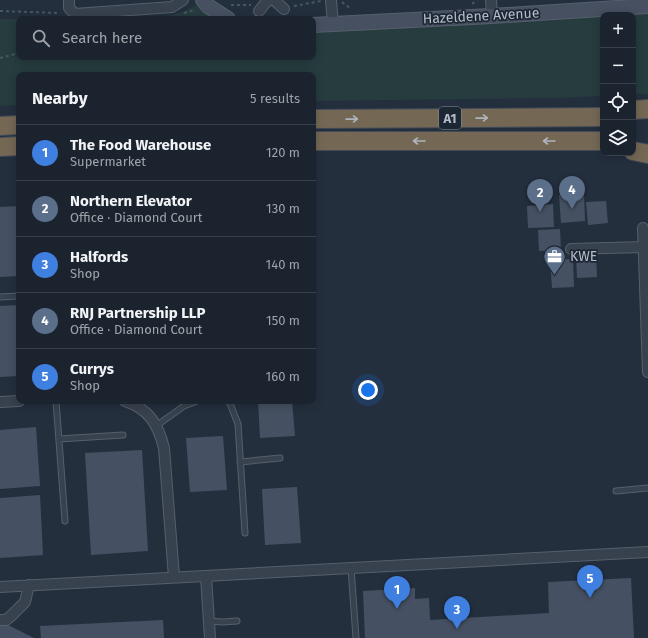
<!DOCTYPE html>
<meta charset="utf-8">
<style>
:root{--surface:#1b232e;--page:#242b36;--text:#f1f3f6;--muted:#a0a4aa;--line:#39404a;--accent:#db2777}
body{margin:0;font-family:"Fira Sans",sans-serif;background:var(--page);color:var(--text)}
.controls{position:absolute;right:12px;top:12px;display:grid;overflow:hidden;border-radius:8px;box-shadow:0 2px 10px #0003}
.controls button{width:36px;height:36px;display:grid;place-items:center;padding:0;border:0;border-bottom:1px solid var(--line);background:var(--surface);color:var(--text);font:20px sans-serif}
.you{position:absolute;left:368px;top:390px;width:14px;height:14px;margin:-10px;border:3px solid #fff;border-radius:50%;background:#1a73e8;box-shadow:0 0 0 6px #1a73e833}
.badge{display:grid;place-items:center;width:26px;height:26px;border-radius:50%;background:var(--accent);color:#fff;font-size:13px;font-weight:700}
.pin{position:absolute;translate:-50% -33px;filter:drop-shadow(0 1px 2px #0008)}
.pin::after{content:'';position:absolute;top:21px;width:14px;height:12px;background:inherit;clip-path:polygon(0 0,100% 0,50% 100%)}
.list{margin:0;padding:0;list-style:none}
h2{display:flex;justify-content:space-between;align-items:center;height:52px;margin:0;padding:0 16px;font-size:17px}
h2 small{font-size:13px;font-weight:400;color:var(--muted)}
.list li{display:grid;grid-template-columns:26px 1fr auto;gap:12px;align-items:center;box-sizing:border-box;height:56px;padding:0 16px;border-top:1px solid var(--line)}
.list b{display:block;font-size:15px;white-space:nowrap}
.list p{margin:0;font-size:13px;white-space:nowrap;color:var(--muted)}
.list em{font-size:13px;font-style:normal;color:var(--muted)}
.icon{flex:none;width:22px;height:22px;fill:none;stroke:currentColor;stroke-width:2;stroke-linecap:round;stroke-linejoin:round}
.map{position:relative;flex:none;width:648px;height:638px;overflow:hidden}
.search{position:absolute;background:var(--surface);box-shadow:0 2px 10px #0003;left:16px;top:16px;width:300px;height:44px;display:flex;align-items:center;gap:10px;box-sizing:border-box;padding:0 14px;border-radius:8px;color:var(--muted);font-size:15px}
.panel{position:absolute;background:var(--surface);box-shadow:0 2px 10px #0003;left:16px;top:72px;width:300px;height:332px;border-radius:8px}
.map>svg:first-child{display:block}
.green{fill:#263c3f}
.building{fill:#455162}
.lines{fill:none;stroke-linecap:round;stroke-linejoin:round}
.lane-casing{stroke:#565f6c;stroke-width:7}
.street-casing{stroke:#565f6c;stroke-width:12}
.secondary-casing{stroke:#565f6c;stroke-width:16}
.highway-casing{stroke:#434c59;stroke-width:20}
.path{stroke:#44595c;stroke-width:2;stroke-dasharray:3 3;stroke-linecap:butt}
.lane{stroke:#38414e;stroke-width:5}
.street{stroke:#38414e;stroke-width:10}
.secondary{stroke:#465061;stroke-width:14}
.highway{stroke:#746855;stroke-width:18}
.oneway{stroke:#aeb4bd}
.labels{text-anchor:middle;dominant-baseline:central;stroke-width:3.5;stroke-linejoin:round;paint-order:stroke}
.shield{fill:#1d2633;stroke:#878f9c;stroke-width:1}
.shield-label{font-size:13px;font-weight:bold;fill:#b4bcc9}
.street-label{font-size:14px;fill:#b4bcc9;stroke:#1d2633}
.poi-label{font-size:14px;fill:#b4bcc9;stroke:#1d2633;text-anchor:start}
</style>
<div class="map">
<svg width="648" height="638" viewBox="0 0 648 638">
<rect width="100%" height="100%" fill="#242f3e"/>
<!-- green -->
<path class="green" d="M197,5L217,19H150C168,17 182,13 197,5Z
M648,12V94H633V15H603V96L555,98L313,101V75H19V105L0,106V19H35H19V57H313V32Z"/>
<!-- building -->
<path class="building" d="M584,194L585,221L561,223L559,195Z
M606,201L608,223L588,225L586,202Z
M553,204L554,227L528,228L527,206Z
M19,206V276L0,277V207Z
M560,229L561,250L539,251L538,230Z
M596,255L597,277L577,278L576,256Z
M573,259L574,287L552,288L550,260Z
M19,305V376L0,377V306Z
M258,401H292L295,436L260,438Z
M36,427L40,486L0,489V430Z
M223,436L227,490L190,492L186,438Z
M142,450L148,551L91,555L85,453Z
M297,487L301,543L265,545L262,489Z
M40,495L43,555L0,558V498Z
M631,578L634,638H365L363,591L415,588V599L429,598L430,620L549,613L548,582Z
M163,620L164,638H41L40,626Z
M0,624H6L34,638H0Z"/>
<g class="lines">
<defs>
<path id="lane" d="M0,297L19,296
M56,401L65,521
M229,401L238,424L245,533
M156,426L184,406L197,401
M59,439L123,435
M240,462L280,458
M616,491L648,488
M351,568L356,638
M209,621L222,622L237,621"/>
<path id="street" d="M69,0V8L75,14L172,7L183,0
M274,0L284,9
M331,0L333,24
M491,0L492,16
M259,11L268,0
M643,228L648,372
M571,249L644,247
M125,401C149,409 158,424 164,448L174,577
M0,402L19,401
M206,576L210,638
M0,587L648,552
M0,620H6L11,616L25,602L29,585"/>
<path id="secondary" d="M203,0L208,6L228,19
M313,25L492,16L648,6"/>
<path id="highway" d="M633,110L648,109
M313,119L603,117
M0,126L19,125
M313,141H603
M0,147L19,146
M633,151L648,154"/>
</defs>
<!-- lane casing -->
<use href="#lane" class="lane-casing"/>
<!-- street casing -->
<use href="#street" class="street-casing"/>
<!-- secondary casing -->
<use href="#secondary" class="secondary-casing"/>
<!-- highway casing -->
<use href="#highway" class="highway-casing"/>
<!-- path -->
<path class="path" d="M342,2L351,9
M472,4L477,0
M231,5H251
M294,6L321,1
M0,11L59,13
M184,13L195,10
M117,57H121
M0,58L19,53"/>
<!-- lane -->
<use href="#lane" class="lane"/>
<!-- street -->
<use href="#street" class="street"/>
<!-- secondary -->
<use href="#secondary" class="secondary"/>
<!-- highway -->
<use href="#highway" class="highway"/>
</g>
<!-- one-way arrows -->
<defs><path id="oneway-shaft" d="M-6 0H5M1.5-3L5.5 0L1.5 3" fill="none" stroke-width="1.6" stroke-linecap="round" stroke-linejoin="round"/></defs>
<g class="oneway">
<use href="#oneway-shaft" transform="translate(482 118) rotate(-1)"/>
<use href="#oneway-shaft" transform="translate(352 119) rotate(-1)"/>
<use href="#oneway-shaft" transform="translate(419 141) rotate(180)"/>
<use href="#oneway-shaft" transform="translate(549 141) rotate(180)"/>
</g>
<!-- icons -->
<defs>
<symbol id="office-pin" viewBox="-11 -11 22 30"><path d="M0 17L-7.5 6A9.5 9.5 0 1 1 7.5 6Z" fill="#5c6f8a" stroke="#1d2633"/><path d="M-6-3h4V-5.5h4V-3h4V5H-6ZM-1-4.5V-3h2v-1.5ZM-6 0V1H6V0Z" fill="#fff"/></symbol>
</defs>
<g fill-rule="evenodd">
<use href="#office-pin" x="542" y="244" width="25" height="34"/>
</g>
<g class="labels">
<!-- shield labels -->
<rect class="shield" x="439" y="107" width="22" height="22" rx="3"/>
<g class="shield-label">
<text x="450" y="118">A1</text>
</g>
<!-- street labels -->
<g class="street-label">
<text transform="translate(481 16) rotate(-3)">Hazeldene Avenue</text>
</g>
<!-- poi labels -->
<g class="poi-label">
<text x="570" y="256">KWE</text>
</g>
</g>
</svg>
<div class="controls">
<button>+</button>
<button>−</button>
<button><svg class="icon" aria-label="locate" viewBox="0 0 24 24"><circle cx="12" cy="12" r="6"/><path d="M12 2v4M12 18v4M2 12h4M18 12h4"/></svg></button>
<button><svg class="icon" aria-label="layers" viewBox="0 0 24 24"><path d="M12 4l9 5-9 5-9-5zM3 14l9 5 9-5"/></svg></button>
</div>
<div class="you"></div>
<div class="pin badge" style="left:397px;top:609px;background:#3f7fe0">1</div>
<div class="pin badge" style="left:540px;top:212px;background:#5c6f8a">2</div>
<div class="pin badge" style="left:457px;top:629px;background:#3f7fe0">3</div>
<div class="pin badge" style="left:572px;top:209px;background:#5c6f8a">4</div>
<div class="pin badge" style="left:590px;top:598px;background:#3f7fe0">5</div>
<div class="search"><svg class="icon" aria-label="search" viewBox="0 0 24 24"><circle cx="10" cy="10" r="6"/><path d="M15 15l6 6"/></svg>Search here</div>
<section class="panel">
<h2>Nearby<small>5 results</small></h2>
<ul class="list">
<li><span class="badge" style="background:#3f7fe0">1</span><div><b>The Food Warehouse</b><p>Supermarket</p></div><em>120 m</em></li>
<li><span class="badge" style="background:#5c6f8a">2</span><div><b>Northern Elevator</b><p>Office · Diamond Court</p></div><em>130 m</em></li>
<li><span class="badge" style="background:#3f7fe0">3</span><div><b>Halfords</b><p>Shop</p></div><em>140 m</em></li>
<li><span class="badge" style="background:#5c6f8a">4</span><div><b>RNJ Partnership LLP</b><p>Office · Diamond Court</p></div><em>150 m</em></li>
<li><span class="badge" style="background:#3f7fe0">5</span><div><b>Currys</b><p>Shop</p></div><em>160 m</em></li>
</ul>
</section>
</div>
